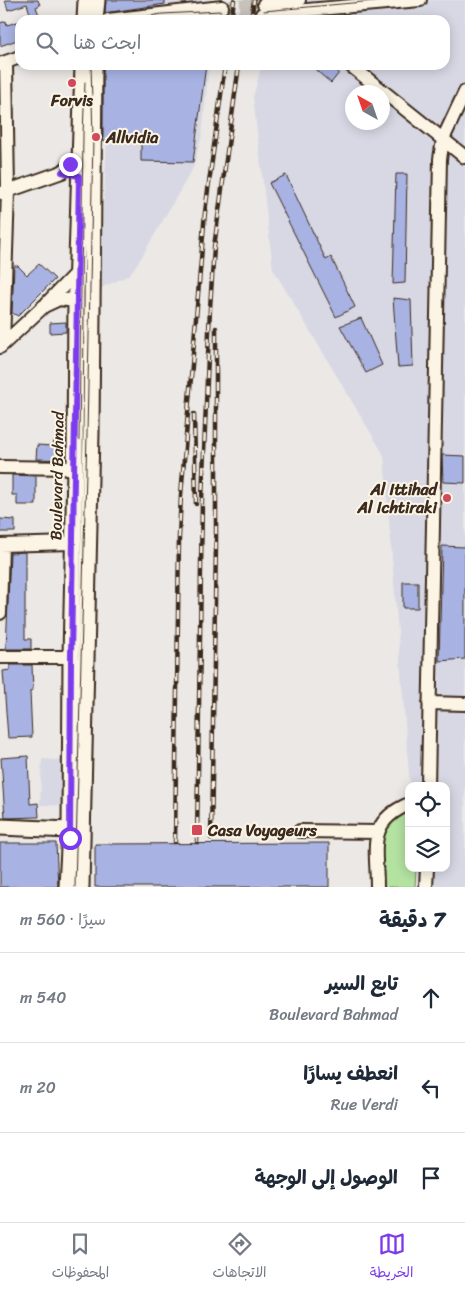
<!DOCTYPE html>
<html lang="ar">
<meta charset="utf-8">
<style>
:root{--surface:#fff;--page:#f2f2f3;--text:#1f2937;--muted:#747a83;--line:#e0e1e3;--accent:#7c3aed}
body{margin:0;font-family:Sriracha,"Playpen Sans Arabic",sans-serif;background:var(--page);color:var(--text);direction:rtl}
.controls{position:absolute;right:15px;bottom:15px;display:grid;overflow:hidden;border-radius:10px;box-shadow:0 2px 12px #0003}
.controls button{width:45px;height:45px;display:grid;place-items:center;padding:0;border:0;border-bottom:1px solid var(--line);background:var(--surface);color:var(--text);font:25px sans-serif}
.compass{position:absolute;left:345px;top:85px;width:45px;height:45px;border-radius:50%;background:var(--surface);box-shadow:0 2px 12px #0003;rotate:320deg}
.stop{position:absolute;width:15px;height:15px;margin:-11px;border:4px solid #7c3aed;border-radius:50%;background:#fff}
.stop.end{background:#7c3aed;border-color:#fff;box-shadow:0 1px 5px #0008}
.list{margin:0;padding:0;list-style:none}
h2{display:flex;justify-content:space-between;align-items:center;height:65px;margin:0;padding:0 20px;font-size:21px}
h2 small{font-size:16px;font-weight:400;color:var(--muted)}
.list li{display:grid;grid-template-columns:32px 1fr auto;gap:15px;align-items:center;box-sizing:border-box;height:90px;padding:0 20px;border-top:1px solid var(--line)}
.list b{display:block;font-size:19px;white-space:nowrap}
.list p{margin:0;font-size:16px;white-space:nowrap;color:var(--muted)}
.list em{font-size:16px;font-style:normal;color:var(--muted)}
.icon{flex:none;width:28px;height:28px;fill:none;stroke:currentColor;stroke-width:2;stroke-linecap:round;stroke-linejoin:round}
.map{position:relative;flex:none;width:465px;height:887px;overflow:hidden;direction:ltr}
.search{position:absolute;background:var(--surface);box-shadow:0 2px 12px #0003;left:15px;right:15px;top:15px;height:55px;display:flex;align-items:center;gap:12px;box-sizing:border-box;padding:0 18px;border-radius:15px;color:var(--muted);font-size:19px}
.sheet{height:335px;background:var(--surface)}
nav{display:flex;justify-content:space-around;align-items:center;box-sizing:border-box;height:70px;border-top:1px solid var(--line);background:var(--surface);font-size:14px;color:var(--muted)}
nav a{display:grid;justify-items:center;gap:2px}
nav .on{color:var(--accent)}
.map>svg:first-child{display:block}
.built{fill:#d7d8e4;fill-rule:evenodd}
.green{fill:#b3e2a1;stroke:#778660}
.building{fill:#a8b3e3;stroke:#3b2a1e}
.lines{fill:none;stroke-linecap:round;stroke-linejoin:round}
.minor-tunnel{stroke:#c8c2bd;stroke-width:12;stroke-dasharray:12 6;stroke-linecap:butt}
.minor-casing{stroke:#3b2a1e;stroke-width:16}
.major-casing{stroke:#3b2a1e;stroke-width:19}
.minor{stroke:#fcf5e5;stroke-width:12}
.major{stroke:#fcf5e5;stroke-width:15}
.tram{stroke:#3b2a1e;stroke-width:1}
.rail-casing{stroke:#3b2a1e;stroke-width:4.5}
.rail{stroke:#fcf5e5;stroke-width:2.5;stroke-dasharray:8;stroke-linecap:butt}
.route{stroke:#7c3aed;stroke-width:6}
.poi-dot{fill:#d1495b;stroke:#fcf5e5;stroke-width:2}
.labels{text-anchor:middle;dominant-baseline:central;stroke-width:4;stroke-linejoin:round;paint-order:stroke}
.poi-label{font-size:16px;font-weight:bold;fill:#3b2a1e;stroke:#fcf5e5;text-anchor:start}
.street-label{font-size:16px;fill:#3b2a1e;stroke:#fcf5e5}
</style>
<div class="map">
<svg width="465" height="887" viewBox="0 0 465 887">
<rect width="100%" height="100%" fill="#ebe8e5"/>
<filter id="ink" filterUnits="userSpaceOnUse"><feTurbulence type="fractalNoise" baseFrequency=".02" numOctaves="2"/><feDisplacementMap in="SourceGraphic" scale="10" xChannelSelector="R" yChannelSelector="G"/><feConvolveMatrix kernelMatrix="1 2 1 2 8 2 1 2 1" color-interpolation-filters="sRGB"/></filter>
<g filter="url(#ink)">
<!-- built -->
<path class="built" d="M115,0H216L214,20H114Z
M278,0H465V887H418L417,868H446V786H410L384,455L273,269L253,97L262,65H445V20H273ZM352,92H382V122H352Z
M111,65H209L202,135L193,168L141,258L129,275L99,289Z
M42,759L71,761L69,806L40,805Z"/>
<!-- green -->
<path class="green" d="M409,809V868H416L415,887H373L375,831Z"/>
<!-- building -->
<path class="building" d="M5,0H38L40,5L36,7L41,20H32L27,4L8,10Z
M106,0H165V4L105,13Z
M6,21L7,25L20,21V39L0,46V23Z
M103,65H206L193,162L141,161V143L103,141Z
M310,65H330L339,73L331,83Z
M396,174H407L405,283L393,284Z
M286,175L326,260L331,257L355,307L336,317L269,183Z
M39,264L55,279L18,316L12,313L14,266H18L27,275Z
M393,298L411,300L413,366L398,367Z
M361,318L382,365L366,373L340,326Z
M66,322V332L50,333V323Z
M54,441L66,442V460L36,459L37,445L53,446Z
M442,455L465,456V483L443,482Z
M12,475L36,476V505H17V495H12Z
M0,519L15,520V532H0Z
M442,546L465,547V659L439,661Z
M25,552V639H31V649H6L10,553Z
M403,582H418V608H403Z
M10,665H32L33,690L30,691L32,737L8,738L3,671L10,670Z
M28,756L30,804L38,803L39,817L5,818L1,758Z
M0,843H56L58,887H0Z
M329,843V887H95V844Z"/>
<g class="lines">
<!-- minor-tunnel -->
<path class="minor-tunnel" d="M222,7L264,4
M221,18L262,14"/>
<defs>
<path id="minor" d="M264,4L299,0
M262,14L420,0
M108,20L222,7
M204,20L221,18
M0,64L20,57
M350,65L465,157
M2,193L62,172L80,157
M47,303L77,272
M3,344L8,191L6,62
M0,347L44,306L59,299L76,301
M0,467L75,468
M0,545L72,543
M0,613L2,545
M0,657H71
M429,703L465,704
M428,786L440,159L443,139L465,92
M300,831L377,832
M377,887C377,848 366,822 409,804
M426,887L427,868"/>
<path id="major" d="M85,20L86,0
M95,20L97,0
M0,827L70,830
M67,887L70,830L71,657L75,468L76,293L83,65
M81,887L91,432L94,65"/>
</defs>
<!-- minor casing -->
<use href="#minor" class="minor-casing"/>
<!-- major casing -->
<use href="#major" class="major-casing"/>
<!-- minor -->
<use href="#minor" class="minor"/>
<!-- major -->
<use href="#major" class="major"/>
<!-- tram -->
<path class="tram" d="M264,11L385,0
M125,20L162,14L221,11
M79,440L83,134L85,82
M75,887L87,434L93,138L91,65"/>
<defs>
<path id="rail" d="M231,20L234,0
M251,20L254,0
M194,414L196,504
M211,838L216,545V328
M175,842L179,537L181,495L205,212L225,65
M197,842L202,499L210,308L214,247L239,65"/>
</defs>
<!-- rail casing -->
<use href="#rail" class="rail-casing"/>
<!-- rail -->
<use href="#rail" class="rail"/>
</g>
</g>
<g class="lines" filter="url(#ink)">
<!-- route -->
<path class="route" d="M70,838L71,657L79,176L62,172L70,164"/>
</g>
<!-- markers -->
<g class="poi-dot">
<circle cx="72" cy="83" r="5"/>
<circle cx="96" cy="137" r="5"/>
<circle cx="447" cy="498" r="5"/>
<rect x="191" y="824" width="12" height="12" rx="2.5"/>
</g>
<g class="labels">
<!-- poi labels -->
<g class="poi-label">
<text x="72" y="100" text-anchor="middle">Forvis</text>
<text x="106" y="137">Allvidia</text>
<text x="437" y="489" text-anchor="end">Al Ittihad<tspan x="437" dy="18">Al Ichtiraki</tspan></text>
<text x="208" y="830">Casa Voyageurs</text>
</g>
<!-- street labels -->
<g class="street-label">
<text transform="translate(57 476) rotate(-89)">Boulevard Bahmad</text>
</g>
</g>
</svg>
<div class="controls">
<button><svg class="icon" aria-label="locate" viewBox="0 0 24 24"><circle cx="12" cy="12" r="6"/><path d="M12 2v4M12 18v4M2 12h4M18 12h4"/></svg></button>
<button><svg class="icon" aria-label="layers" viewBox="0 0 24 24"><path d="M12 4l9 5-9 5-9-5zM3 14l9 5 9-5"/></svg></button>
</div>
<svg class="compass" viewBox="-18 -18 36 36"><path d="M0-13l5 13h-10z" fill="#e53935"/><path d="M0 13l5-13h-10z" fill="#747a83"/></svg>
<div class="stop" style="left:70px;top:838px"></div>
<div class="stop end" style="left:70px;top:164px"></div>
<div class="search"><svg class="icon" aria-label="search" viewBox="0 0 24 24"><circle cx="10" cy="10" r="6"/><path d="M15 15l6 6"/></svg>ابحث هنا</div>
</div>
<section class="sheet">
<h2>7 دقيقة<small>سيرًا · 560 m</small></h2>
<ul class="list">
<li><svg class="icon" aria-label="ahead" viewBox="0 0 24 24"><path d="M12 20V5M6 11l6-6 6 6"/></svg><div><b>تابع السير</b><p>Boulevard Bahmad</p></div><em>540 m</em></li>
<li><svg class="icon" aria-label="left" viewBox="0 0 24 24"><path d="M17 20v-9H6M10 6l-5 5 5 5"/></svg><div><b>انعطف يسارًا</b><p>Rue Verdi</p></div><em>20 m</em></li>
<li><svg class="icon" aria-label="arrive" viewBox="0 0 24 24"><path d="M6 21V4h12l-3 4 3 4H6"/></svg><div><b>الوصول إلى الوجهة</b></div></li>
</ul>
</section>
<nav>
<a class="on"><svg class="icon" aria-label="map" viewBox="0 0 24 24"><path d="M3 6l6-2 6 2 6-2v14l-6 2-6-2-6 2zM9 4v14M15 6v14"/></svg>الخريطة</a>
<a><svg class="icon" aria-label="directions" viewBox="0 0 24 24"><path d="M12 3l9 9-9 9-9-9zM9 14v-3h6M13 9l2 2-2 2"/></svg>الاتجاهات</a>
<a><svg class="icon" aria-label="saved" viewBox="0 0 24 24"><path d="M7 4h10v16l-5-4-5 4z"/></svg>المحفوظات</a>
</nav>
